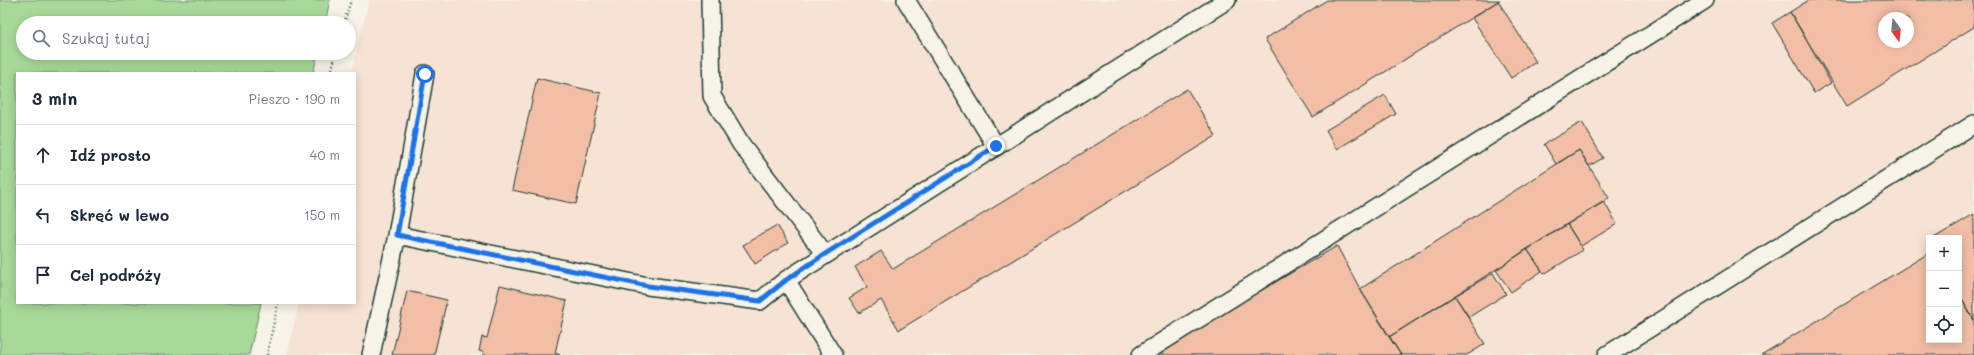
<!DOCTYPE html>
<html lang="pl">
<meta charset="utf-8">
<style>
:root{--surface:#fff;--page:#f2f2f3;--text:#1f2937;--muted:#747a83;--line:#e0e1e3}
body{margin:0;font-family:Mali,sans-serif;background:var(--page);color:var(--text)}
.controls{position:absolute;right:12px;bottom:12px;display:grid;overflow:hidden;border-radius:0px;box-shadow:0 2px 10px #0003}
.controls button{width:36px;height:36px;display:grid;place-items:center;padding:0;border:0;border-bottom:1px solid var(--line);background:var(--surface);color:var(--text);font:20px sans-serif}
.compass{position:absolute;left:1878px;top:12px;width:36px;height:36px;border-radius:50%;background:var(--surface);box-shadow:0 2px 10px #0003;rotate:165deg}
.stop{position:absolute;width:12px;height:12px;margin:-9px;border:3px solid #1a73e8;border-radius:50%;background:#fff}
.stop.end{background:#1a73e8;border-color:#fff;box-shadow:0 1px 4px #0008}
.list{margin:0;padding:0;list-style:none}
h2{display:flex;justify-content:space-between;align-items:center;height:52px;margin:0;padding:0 16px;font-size:17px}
h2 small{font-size:13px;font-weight:400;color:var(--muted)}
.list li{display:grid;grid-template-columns:26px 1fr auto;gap:12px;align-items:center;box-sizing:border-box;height:60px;padding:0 16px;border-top:1px solid var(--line)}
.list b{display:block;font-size:15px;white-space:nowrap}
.list em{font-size:13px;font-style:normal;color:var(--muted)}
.icon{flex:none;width:22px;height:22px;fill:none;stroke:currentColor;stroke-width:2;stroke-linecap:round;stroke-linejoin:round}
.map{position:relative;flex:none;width:1974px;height:355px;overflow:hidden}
.search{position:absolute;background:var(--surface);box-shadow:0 2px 10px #0003;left:16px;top:16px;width:340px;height:44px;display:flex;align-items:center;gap:10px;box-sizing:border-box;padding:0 14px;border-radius:22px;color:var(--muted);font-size:15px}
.panel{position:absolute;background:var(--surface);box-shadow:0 2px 10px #0003;left:16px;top:72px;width:340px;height:232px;border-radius:0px}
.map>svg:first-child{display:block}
.built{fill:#f6e3d4;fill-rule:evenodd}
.green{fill:#a8d999;stroke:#648b66}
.building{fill:#f3bea6;stroke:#1f3d34;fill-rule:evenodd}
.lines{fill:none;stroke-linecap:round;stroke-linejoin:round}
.service-casing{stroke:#1f3d34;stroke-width:20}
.path{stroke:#1f3d34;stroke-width:2.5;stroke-dasharray:1 3;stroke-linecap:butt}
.service{stroke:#f7f3e8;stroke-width:17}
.route{stroke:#1a73e8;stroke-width:5}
</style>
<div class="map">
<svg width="1974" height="355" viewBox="0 0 1974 355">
<rect width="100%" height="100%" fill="#f7f3e8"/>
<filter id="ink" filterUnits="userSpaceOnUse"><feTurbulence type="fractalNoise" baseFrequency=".025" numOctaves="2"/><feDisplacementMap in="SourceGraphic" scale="8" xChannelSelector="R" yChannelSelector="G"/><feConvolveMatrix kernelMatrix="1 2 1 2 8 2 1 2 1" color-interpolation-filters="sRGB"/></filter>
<g filter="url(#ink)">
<!-- built -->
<path class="built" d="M369,0H1974V355H287L299,303H355V73H352ZM1884,18H1908V42H1884ZM1929,238H1959V340H1929Z"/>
<!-- green -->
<path class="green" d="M0,0H330L325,23H23V53H318L313,73H17V303H261L249,355H0Z"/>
<!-- building -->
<path class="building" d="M1327,0H1500L1313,117L1265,39Z
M1809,0H1974V27L1847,106L1790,12ZM1884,18H1908V42H1884Z
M1498,1L1536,62L1511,78L1472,18Z
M1790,12L1831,83L1814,93L1772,23Z
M537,78L601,93L576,204L512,190Z
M1187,89L1216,136L899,330L881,300L859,313L849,298L867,287L855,267L881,251L893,269Z
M1385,95L1396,114L1337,149L1326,130Z
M1582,122L1603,158L1589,166L1579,150L1556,164L1544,144Z
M1579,150L1609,198L1389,337L1360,289Z
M1604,202L1617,224L1581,246L1567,224Z
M1974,214V320L1959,295V238H1934Z
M1567,224L1583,250L1544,274L1527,249Z
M777,225L788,243L755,264L743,245Z
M1337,246L1360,289L1401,355H1151Z
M1527,249L1542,271L1511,292L1496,270Z
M1929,253V340H1959V295L1974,320V355H1761Z
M1493,273L1506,294L1469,317L1455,296Z
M500,285L567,301L555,353L560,355H483L484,352L479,351L482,337L487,338Z
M407,291L447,300L434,355H392Z
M1455,296L1485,344L1467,355H1401L1389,337Z"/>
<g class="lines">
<defs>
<path id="service" d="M710,0L712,96L741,144L825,254
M906,0L996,146
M397,235L648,286L760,301L786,280
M371,355L397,235L425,74
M833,355L786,280L1227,0
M1141,355L1705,0
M1607,355L1974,124"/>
</defs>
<!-- service casing -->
<use href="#service" class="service-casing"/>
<!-- path -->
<path class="path" d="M344,23L351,0
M331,73L336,53
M267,355L278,303"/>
<!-- service -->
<use href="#service" class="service"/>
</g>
</g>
<g class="lines" filter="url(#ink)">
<!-- route -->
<path class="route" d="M425,74L397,235L648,286L760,301L786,280L825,254L996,146"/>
</g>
</svg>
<div class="controls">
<button>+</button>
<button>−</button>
<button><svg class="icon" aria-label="locate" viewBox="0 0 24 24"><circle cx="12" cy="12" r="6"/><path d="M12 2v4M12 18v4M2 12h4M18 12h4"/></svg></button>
</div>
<svg class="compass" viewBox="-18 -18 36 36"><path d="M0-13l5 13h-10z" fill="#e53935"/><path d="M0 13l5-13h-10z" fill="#747a83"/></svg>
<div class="stop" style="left:425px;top:74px"></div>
<div class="stop end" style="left:996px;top:146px"></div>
<div class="search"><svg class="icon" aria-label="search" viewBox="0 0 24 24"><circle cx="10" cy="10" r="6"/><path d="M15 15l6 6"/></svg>Szukaj tutaj</div>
<section class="panel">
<h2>3 min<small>Pieszo · 190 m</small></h2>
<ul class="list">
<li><svg class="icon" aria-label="ahead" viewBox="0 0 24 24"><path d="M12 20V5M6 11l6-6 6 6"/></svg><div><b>Idź prosto</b></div><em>40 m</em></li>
<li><svg class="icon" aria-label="left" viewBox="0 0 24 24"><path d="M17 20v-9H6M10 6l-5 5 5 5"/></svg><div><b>Skręć w lewo</b></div><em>150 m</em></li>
<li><svg class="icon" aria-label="arrive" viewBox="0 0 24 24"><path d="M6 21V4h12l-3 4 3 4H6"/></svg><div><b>Cel podróży</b></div></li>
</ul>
</section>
</div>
